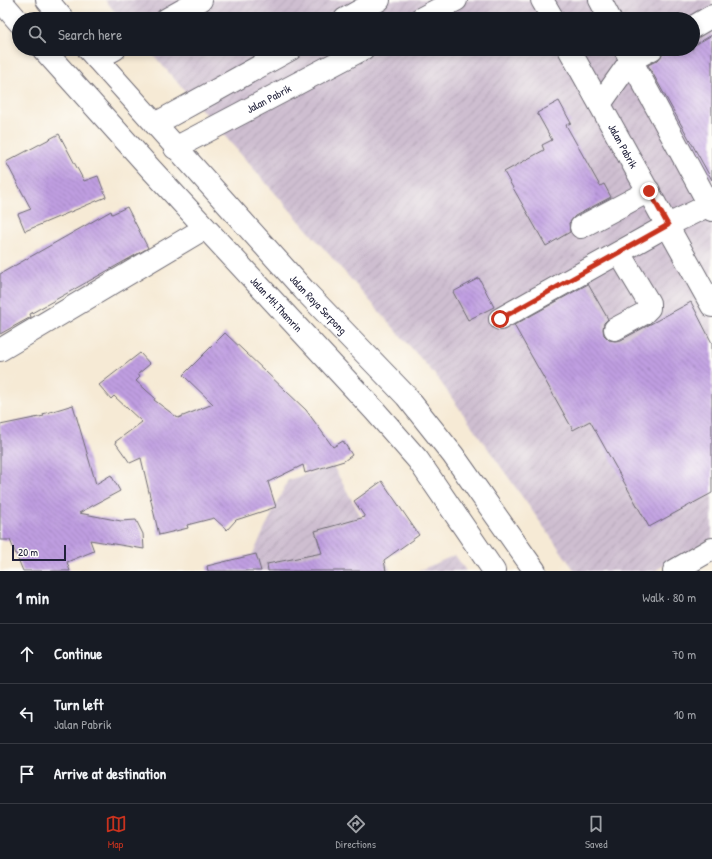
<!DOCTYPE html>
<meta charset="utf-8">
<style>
:root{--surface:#171b24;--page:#242831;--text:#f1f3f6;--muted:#9ea1a6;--line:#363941;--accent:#c8321e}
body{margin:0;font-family:"Patrick Hand",sans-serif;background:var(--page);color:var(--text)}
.scale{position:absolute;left:12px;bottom:10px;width:54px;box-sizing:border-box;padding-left:4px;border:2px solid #22223b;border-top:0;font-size:11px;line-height:14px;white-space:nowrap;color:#22223b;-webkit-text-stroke:3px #fdfcf7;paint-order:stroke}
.stop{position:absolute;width:12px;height:12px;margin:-9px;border:3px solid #c8321e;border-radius:50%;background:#fff}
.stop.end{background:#c8321e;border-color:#fff;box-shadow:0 1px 4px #0008}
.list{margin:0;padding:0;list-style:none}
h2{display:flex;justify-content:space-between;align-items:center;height:52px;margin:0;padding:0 16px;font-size:17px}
h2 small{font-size:13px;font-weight:400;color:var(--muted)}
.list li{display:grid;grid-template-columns:26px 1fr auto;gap:12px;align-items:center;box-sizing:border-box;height:60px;padding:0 16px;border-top:1px solid var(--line)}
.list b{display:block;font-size:15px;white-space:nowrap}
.list p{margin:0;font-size:13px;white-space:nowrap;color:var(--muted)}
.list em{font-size:13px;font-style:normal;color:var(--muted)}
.icon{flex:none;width:22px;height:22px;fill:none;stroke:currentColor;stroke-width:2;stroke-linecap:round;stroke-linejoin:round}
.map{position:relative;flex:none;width:712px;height:571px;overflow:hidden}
.search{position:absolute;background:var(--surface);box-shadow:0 2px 6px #0003;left:12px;right:12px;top:12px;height:44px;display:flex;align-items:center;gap:10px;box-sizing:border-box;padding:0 14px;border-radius:22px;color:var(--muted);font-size:15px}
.sheet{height:232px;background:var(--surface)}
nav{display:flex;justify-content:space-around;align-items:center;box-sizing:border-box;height:56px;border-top:1px solid var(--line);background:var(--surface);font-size:11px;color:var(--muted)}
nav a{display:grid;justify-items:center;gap:2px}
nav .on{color:var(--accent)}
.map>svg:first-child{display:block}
.industrial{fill:url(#industrial-furrows)}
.building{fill:url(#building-back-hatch)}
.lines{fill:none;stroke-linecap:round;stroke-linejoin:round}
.minor-casing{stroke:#6c6871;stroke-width:24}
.major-casing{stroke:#6c6871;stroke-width:24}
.minor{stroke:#fff;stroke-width:22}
.major{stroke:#fff;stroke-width:22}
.route{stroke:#c8321e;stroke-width:5}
.labels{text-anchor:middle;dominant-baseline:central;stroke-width:3;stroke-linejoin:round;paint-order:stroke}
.street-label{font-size:11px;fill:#22223b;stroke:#fdfcf7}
</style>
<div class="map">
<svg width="712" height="571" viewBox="0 0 712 571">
<defs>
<pattern id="industrial-furrows" width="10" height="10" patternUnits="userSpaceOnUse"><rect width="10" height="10" fill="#cebed0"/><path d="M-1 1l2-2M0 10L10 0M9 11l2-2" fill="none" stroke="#b1a3b4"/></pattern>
<pattern id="building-back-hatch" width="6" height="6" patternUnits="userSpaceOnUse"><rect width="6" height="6" fill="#bf9ee1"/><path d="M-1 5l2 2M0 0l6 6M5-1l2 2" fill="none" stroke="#9b80b8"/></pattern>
</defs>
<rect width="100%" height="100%" fill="#fdfcf7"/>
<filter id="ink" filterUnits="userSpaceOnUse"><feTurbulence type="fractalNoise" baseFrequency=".025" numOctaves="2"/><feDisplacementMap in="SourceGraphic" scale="8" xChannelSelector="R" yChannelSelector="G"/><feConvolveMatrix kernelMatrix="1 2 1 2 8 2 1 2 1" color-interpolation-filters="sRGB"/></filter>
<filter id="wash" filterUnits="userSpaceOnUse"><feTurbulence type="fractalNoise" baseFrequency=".012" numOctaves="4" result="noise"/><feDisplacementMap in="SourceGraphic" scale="16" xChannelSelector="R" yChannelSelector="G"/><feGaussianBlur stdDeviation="0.9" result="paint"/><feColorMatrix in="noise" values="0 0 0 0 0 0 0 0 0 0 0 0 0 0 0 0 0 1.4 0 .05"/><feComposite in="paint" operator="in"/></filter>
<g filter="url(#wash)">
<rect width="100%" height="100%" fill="#f6ead5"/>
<!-- industrial -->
<path class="industrial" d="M105,0H712V539L654,571H575L437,377L148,49H693V19H121Z
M333,466L391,571H205L250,560L288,480Z
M455,555L466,571H418Z"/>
<g id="blocks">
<!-- building -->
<path class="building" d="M712,35V180L648,65L658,60L667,49H693V46Z
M559,101L571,123L566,125L600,186L604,184L611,197L575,216L569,223L570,232L546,246L504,172L544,150L542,145L552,140L537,113Z
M59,134L84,181L98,176L106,197L25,231L18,214L31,209L6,162Z
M127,207L148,248L30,314L31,317L0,334V274L111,211L112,214Z
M479,278L494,307L468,320L453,292Z
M588,284L608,319L604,323L603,329L604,335L609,340L615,341L621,340L691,302L712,343V493L649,527L590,421L573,430L514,325Z
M225,333L306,410L333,447L343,441L352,455L344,461L305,473L303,465L268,482L276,507L236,520L227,530L214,518L187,525L188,528L159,535L141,458L130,463L115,442L142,422L114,396L111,399L99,385L140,353L150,364L138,374L140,377L136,381L155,398L154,400L178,418L213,404L183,375Z
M73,405L96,484L111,475L120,491L79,513L121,521L136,520L143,534L144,549L90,540L94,551L67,562L70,571H23L10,540H0V425L44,416L43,414Z
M382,481L419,535L384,560L386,571H268L267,564L322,553L315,531L365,517L354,501Z
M256,554L261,571H208L207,566Z"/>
</g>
</g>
<g filter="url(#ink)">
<use href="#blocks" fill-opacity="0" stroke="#6c6871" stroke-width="1"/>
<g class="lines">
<defs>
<g id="minor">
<path d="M542,0L553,19"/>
<path d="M600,0L610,19"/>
<path d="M167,19L201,0"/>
<path d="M345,19L379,0"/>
<path d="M420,19L456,0"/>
<path d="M693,27L712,16"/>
<path id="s1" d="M569,49L712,306"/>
<path d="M625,49L712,210"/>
<path d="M97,59L115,49"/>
<path d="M600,104L631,60L652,49"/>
<path d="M155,124L291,49"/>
<path id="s2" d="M175,148L363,49"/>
<path d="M581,227L649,191"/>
<path d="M500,319L668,225L709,205"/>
<path d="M615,329L643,314L649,308V303L619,253"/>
<path d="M0,350L205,228"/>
<path d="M674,571L712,549"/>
</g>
<g id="major">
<path d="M0,0L19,22"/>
<path d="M47,0L63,19"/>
<path id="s3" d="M43,49L150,168L375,411L418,460L494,571"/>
<path id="s4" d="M88,49L304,290L406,396L453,455L535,571"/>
</g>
</defs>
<!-- minor casing -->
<use href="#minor" class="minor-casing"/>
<!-- major casing -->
<use href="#major" class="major-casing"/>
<!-- minor -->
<use href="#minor" class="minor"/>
<!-- major -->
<use href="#major" class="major"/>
</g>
</g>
<g class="lines" filter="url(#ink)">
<!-- route -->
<path class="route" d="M500,319L668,225L649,191"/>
</g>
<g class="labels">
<!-- street labels -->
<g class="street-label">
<text stroke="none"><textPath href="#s2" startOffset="106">Jalan Pabrik</textPath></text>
<text stroke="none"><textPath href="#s1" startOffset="111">Jalan Pabrik</textPath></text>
<text stroke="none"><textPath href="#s3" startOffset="346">Jalan MH.Thamrin</textPath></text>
<text stroke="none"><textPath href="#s4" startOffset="344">Jalan Raya Serpong</textPath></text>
</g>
</g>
</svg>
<div class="scale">20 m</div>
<div class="stop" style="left:500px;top:319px"></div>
<div class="stop end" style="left:649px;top:191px"></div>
<div class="search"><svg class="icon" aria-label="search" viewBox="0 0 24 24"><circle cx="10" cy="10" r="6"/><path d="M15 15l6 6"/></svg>Search here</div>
</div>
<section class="sheet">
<h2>1 min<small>Walk · 80 m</small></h2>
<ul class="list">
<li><svg class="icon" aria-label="ahead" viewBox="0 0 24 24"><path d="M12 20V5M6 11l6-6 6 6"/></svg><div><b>Continue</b></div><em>70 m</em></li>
<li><svg class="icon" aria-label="left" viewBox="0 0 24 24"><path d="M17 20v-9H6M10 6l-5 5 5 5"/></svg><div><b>Turn left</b><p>Jalan Pabrik</p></div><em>10 m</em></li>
<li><svg class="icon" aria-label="arrive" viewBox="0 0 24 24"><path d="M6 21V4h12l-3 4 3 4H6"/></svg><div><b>Arrive at destination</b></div></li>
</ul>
</section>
<nav>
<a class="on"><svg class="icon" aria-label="map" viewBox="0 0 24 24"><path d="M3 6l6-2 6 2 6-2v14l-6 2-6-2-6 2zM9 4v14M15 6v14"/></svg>Map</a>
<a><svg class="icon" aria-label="directions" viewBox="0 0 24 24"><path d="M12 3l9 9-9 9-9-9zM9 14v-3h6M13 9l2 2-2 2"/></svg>Directions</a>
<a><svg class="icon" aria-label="saved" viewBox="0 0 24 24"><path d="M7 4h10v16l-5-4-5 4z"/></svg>Saved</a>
</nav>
